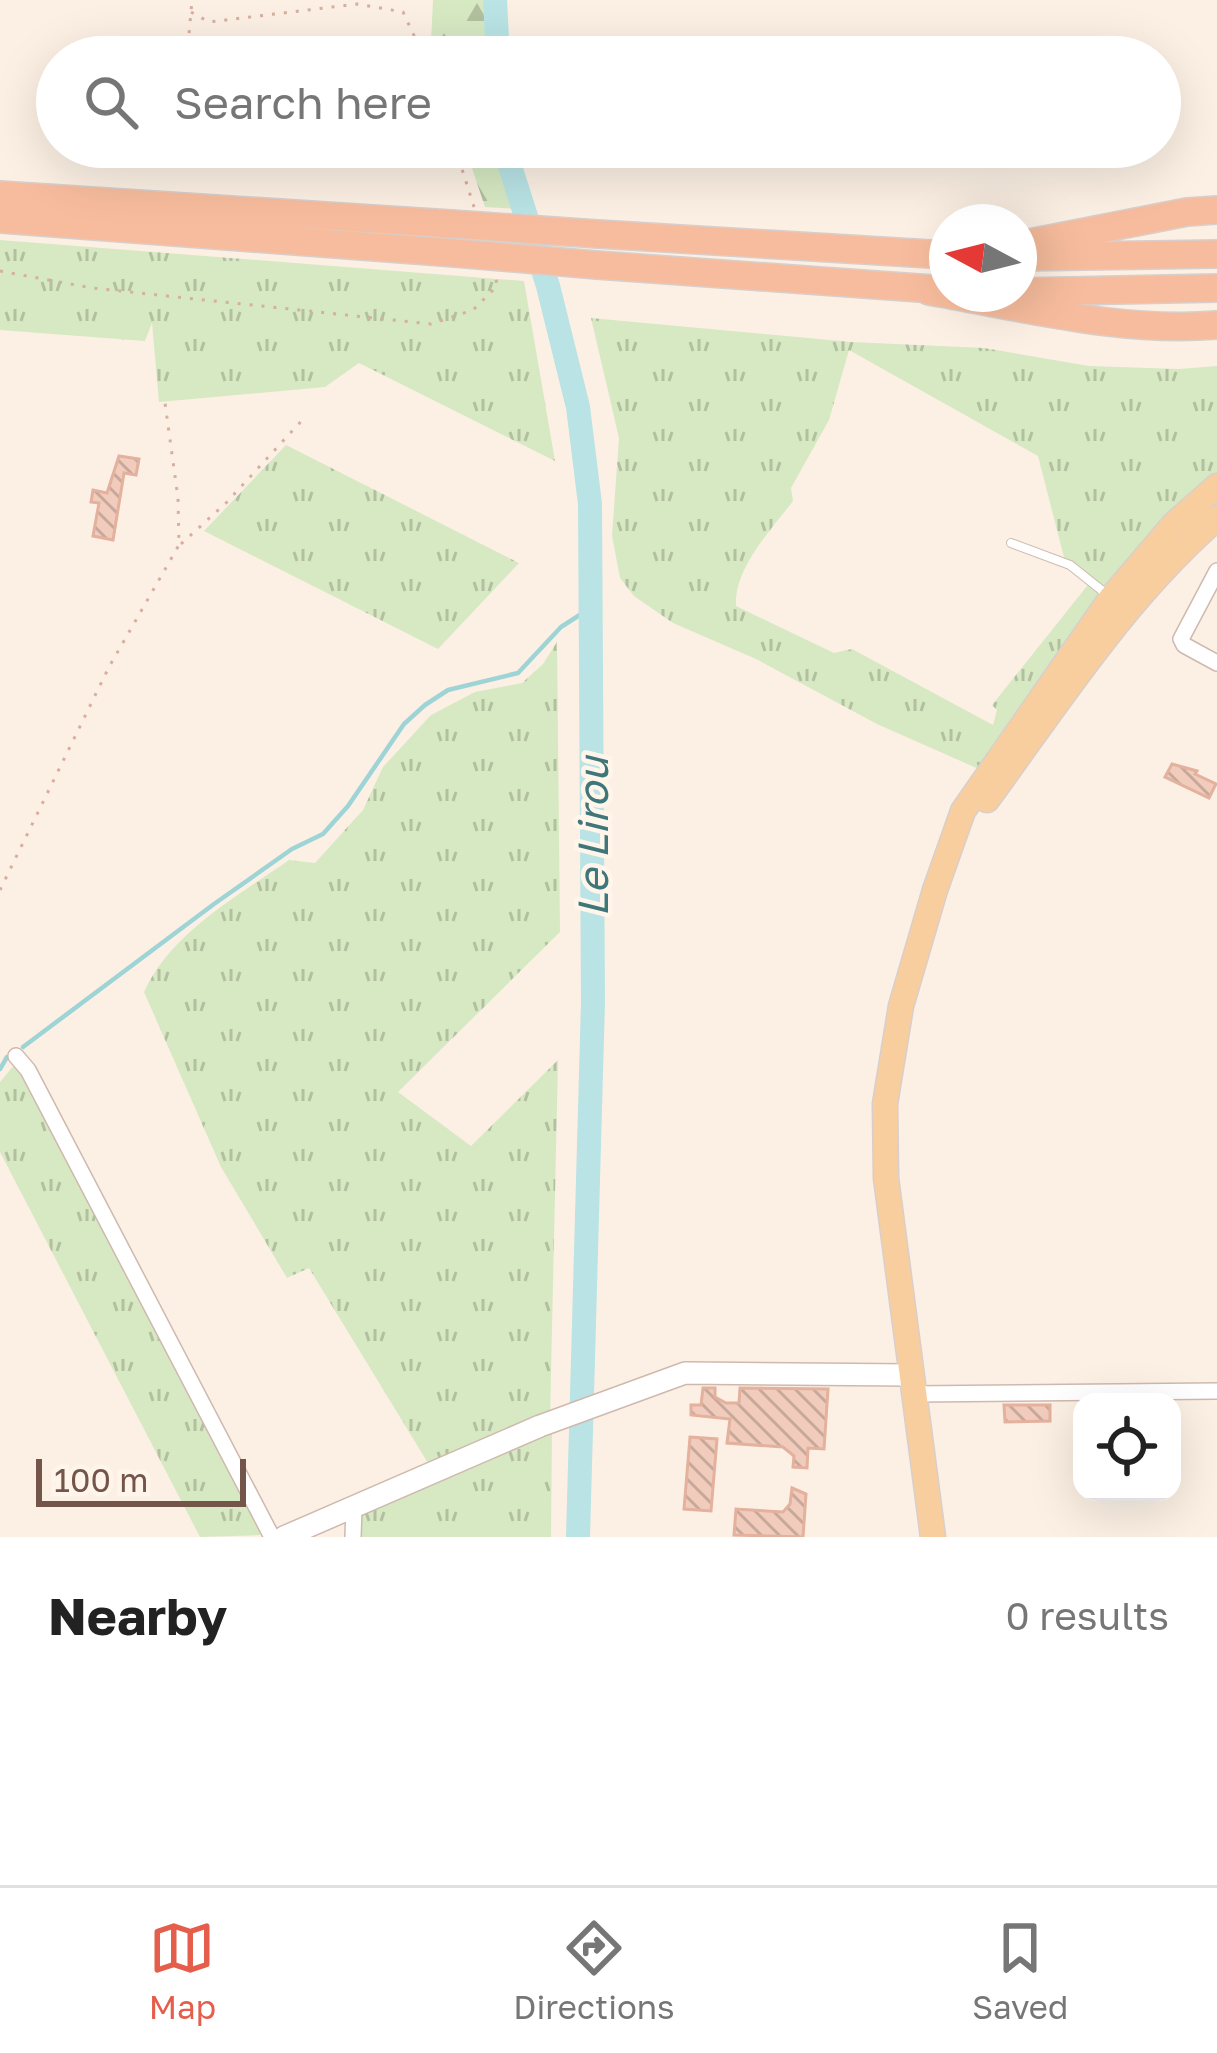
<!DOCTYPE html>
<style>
:root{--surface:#fff;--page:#f6f6f6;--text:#222;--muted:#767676;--line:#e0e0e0;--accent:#e45e4b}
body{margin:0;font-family:"Golos Text",sans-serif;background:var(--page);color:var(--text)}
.controls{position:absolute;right:36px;bottom:36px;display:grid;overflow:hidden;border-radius:24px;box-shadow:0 12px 48px #0002}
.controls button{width:108px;height:108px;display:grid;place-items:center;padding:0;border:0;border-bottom:3px solid var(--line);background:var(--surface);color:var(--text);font:60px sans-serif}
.compass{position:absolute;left:929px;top:204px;width:108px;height:108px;border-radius:50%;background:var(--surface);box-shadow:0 12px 48px #0002;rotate:277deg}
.scale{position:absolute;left:36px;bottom:30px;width:210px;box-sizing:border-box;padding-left:12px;border:6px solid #74554a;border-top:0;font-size:33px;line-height:42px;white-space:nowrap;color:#74554a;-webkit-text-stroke:9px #fff5ea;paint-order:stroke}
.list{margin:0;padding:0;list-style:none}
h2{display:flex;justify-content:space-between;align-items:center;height:156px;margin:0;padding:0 48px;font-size:51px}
h2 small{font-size:39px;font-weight:400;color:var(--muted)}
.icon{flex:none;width:66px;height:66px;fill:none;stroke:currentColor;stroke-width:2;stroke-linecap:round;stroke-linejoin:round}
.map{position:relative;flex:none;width:1217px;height:1537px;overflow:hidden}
.search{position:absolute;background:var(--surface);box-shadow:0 12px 48px #0002;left:36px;right:36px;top:36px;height:132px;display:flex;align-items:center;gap:30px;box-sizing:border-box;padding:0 42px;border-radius:66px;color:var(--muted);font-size:45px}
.sheet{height:348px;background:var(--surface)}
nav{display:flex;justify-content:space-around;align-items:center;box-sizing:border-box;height:168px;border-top:3px solid var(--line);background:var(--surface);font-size:33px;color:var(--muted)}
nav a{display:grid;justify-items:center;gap:6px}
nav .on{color:var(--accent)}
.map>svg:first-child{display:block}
.grass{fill:url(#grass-tufts);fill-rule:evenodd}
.forest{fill:url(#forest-firs)}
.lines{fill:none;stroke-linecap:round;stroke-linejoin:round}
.stream{stroke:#9fd4d7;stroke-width:4.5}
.river{stroke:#b9e3e5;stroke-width:24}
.building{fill:url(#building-back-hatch);stroke:#e3b19d;stroke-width:3}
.service-casing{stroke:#cfb9ae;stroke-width:10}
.minor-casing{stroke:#cfb9ae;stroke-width:18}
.tertiary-casing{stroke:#cfb9ae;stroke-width:24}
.primary-casing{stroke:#d8cfcc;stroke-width:27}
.trunk-casing{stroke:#d8cfcc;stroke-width:30}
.path{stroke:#d6af9f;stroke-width:3;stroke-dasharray:3 9;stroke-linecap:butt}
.service{stroke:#fff;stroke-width:8}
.minor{stroke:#fff;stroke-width:15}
.tertiary{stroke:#fff;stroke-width:21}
.primary{stroke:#f9ce9e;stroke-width:24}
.trunk{stroke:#f7bc9d;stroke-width:27}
.trunk-bridge-casing{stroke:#d8cfcc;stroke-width:30;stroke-linecap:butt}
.trunk-bridge{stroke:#f7bc9d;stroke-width:27}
.labels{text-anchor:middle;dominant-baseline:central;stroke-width:9;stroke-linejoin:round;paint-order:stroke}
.water-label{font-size:42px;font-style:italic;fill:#3e7679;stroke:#fff5ea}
</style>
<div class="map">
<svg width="1217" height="1537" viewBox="0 0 1217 1537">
<defs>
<pattern id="grass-tufts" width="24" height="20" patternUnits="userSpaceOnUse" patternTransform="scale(3)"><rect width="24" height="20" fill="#d6e9c3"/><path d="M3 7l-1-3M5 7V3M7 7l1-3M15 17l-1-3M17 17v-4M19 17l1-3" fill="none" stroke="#b2c0a0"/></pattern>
<pattern id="forest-firs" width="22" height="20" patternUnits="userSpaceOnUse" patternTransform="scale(3)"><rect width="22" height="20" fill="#d6e9c3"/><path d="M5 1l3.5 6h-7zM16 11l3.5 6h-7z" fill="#b2c0a0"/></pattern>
<pattern id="building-back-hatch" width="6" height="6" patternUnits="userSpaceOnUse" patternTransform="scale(3)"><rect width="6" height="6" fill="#f1ccbc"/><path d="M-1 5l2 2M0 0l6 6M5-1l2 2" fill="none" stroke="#c8a89b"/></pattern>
</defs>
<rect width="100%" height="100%" fill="#fcf0e4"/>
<!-- grass -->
<path class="grass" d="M0,240L524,281L555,461L359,363L325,387L159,402L152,323L145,341L0,330Z
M591,318L851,342L984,348L1089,366L1179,369L1217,366V481L981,770L877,724L756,659L673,623L634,596L620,578L612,536L619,438ZM849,350L1038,456L1066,565L1091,581L992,705L997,710L993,725L852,649L834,653L736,606C734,568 771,530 793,501L791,488L829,420Z
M286,445L519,563L438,649L204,531Z
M557,642L560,932L398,1092L471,1146L558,1060L550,1418L431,1468L309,1268L287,1278L221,1167L144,992C171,932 238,896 289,860L315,863L363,810L383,767L431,715L475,692L522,683L543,664Z
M15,1064L259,1518L260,1535L200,1537L0,1152V1082Z
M552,1432L551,1537H358L359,1512Z"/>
<!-- forest -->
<path class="forest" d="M433,0H488L491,57H438L431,42Z
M465,147H499L516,209L485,207Z"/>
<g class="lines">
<!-- stream -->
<path class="stream" d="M23,1047L214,904L292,849L323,834L348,806L404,724L425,705L448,690L518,673L561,627L589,609
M0,1069L7,1057"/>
<!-- river -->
<path class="river" d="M495,0L498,57
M504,147L548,286L578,407L590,504L593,1002L578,1537"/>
</g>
<!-- building -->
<path class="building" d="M119,456L139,459L136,475L124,473L113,540L93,536L99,503L91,502L93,490L107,493Z
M1172,764L1197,771L1195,774L1216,784L1209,798L1165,777Z
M703,1388H715V1397L726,1403H739L740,1388L828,1389L824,1449L808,1448L807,1468L793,1467L794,1456L783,1447L727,1443L730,1419L691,1415V1405H701Z
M1004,1405H1050V1421L1005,1422Z
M690,1437L717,1439L711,1511L684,1509Z
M792,1488L806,1494L803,1537L734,1535L736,1509L783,1512L790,1504Z"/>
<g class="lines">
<defs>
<path id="service" d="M1011,543L1070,565L1109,596"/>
<path id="minor" d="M1217,571L1181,639L1184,645L1217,663
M16,1056L28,1070L272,1537
M913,1394L1217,1391
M353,1537L354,1507"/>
<path id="tertiary" d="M284,1537L540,1426L685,1373L911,1375"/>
<path id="primary" d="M987,800C1058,703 1126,597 1217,518
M933,1537L886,1178L885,1104L901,1006L935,890L963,811L1111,598L1174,524L1217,486"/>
<path id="trunk" d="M0,195L451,224
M0,219L455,253
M598,234L947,255
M1019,245L1187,212L1217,210
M1019,257L1217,254
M597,265L947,290
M929,291C1022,307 1121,333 1217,325
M1019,292L1217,288"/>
</defs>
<!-- service casing -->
<use href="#service" class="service-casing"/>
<!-- minor casing -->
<use href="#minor" class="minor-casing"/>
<!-- tertiary casing -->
<use href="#tertiary" class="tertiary-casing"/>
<!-- primary casing -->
<use href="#primary" class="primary-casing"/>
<!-- trunk casing -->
<use href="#trunk" class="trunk-casing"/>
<!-- path -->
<path class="path" d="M191,12L209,22L357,4L403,12L424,57
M187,57L192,0
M455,147L474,207
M0,271L92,288L431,324L473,310L497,286L496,279
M181,544L227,502L305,417
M0,890L109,667L179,545L178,498L165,403"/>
<!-- service -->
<use href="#service" class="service"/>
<!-- minor -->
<use href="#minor" class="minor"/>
<!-- tertiary -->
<use href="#tertiary" class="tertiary"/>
<!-- primary -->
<use href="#primary" class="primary"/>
<!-- trunk -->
<use href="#trunk" class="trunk"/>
<defs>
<path id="trunk-bridge" d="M451,224L598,234
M455,253L597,265"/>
</defs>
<!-- trunk-bridge casing -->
<use href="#trunk-bridge" class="trunk-bridge-casing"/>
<!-- trunk-bridge -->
<use href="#trunk-bridge" class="trunk-bridge"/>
</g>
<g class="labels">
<!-- water labels -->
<g class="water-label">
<text transform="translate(592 837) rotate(-90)">Le Lirou</text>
</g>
</g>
</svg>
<div class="controls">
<button><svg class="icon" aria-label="locate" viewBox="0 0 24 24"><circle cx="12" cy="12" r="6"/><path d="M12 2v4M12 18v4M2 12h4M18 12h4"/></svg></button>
</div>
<svg class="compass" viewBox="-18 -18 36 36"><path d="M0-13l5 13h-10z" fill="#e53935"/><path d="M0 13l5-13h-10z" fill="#767676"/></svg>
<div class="scale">100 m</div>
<div class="search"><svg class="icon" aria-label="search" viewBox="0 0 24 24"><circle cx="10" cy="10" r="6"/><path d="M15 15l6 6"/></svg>Search here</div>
</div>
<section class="sheet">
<h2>Nearby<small>0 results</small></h2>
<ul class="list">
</ul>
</section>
<nav>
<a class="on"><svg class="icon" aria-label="map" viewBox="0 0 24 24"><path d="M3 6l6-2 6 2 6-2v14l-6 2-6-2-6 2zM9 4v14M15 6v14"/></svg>Map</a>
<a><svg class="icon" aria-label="directions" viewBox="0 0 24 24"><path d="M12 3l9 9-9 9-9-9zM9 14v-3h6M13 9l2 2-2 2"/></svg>Directions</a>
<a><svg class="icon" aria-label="saved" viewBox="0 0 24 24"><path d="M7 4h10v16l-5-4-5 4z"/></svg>Saved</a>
</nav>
